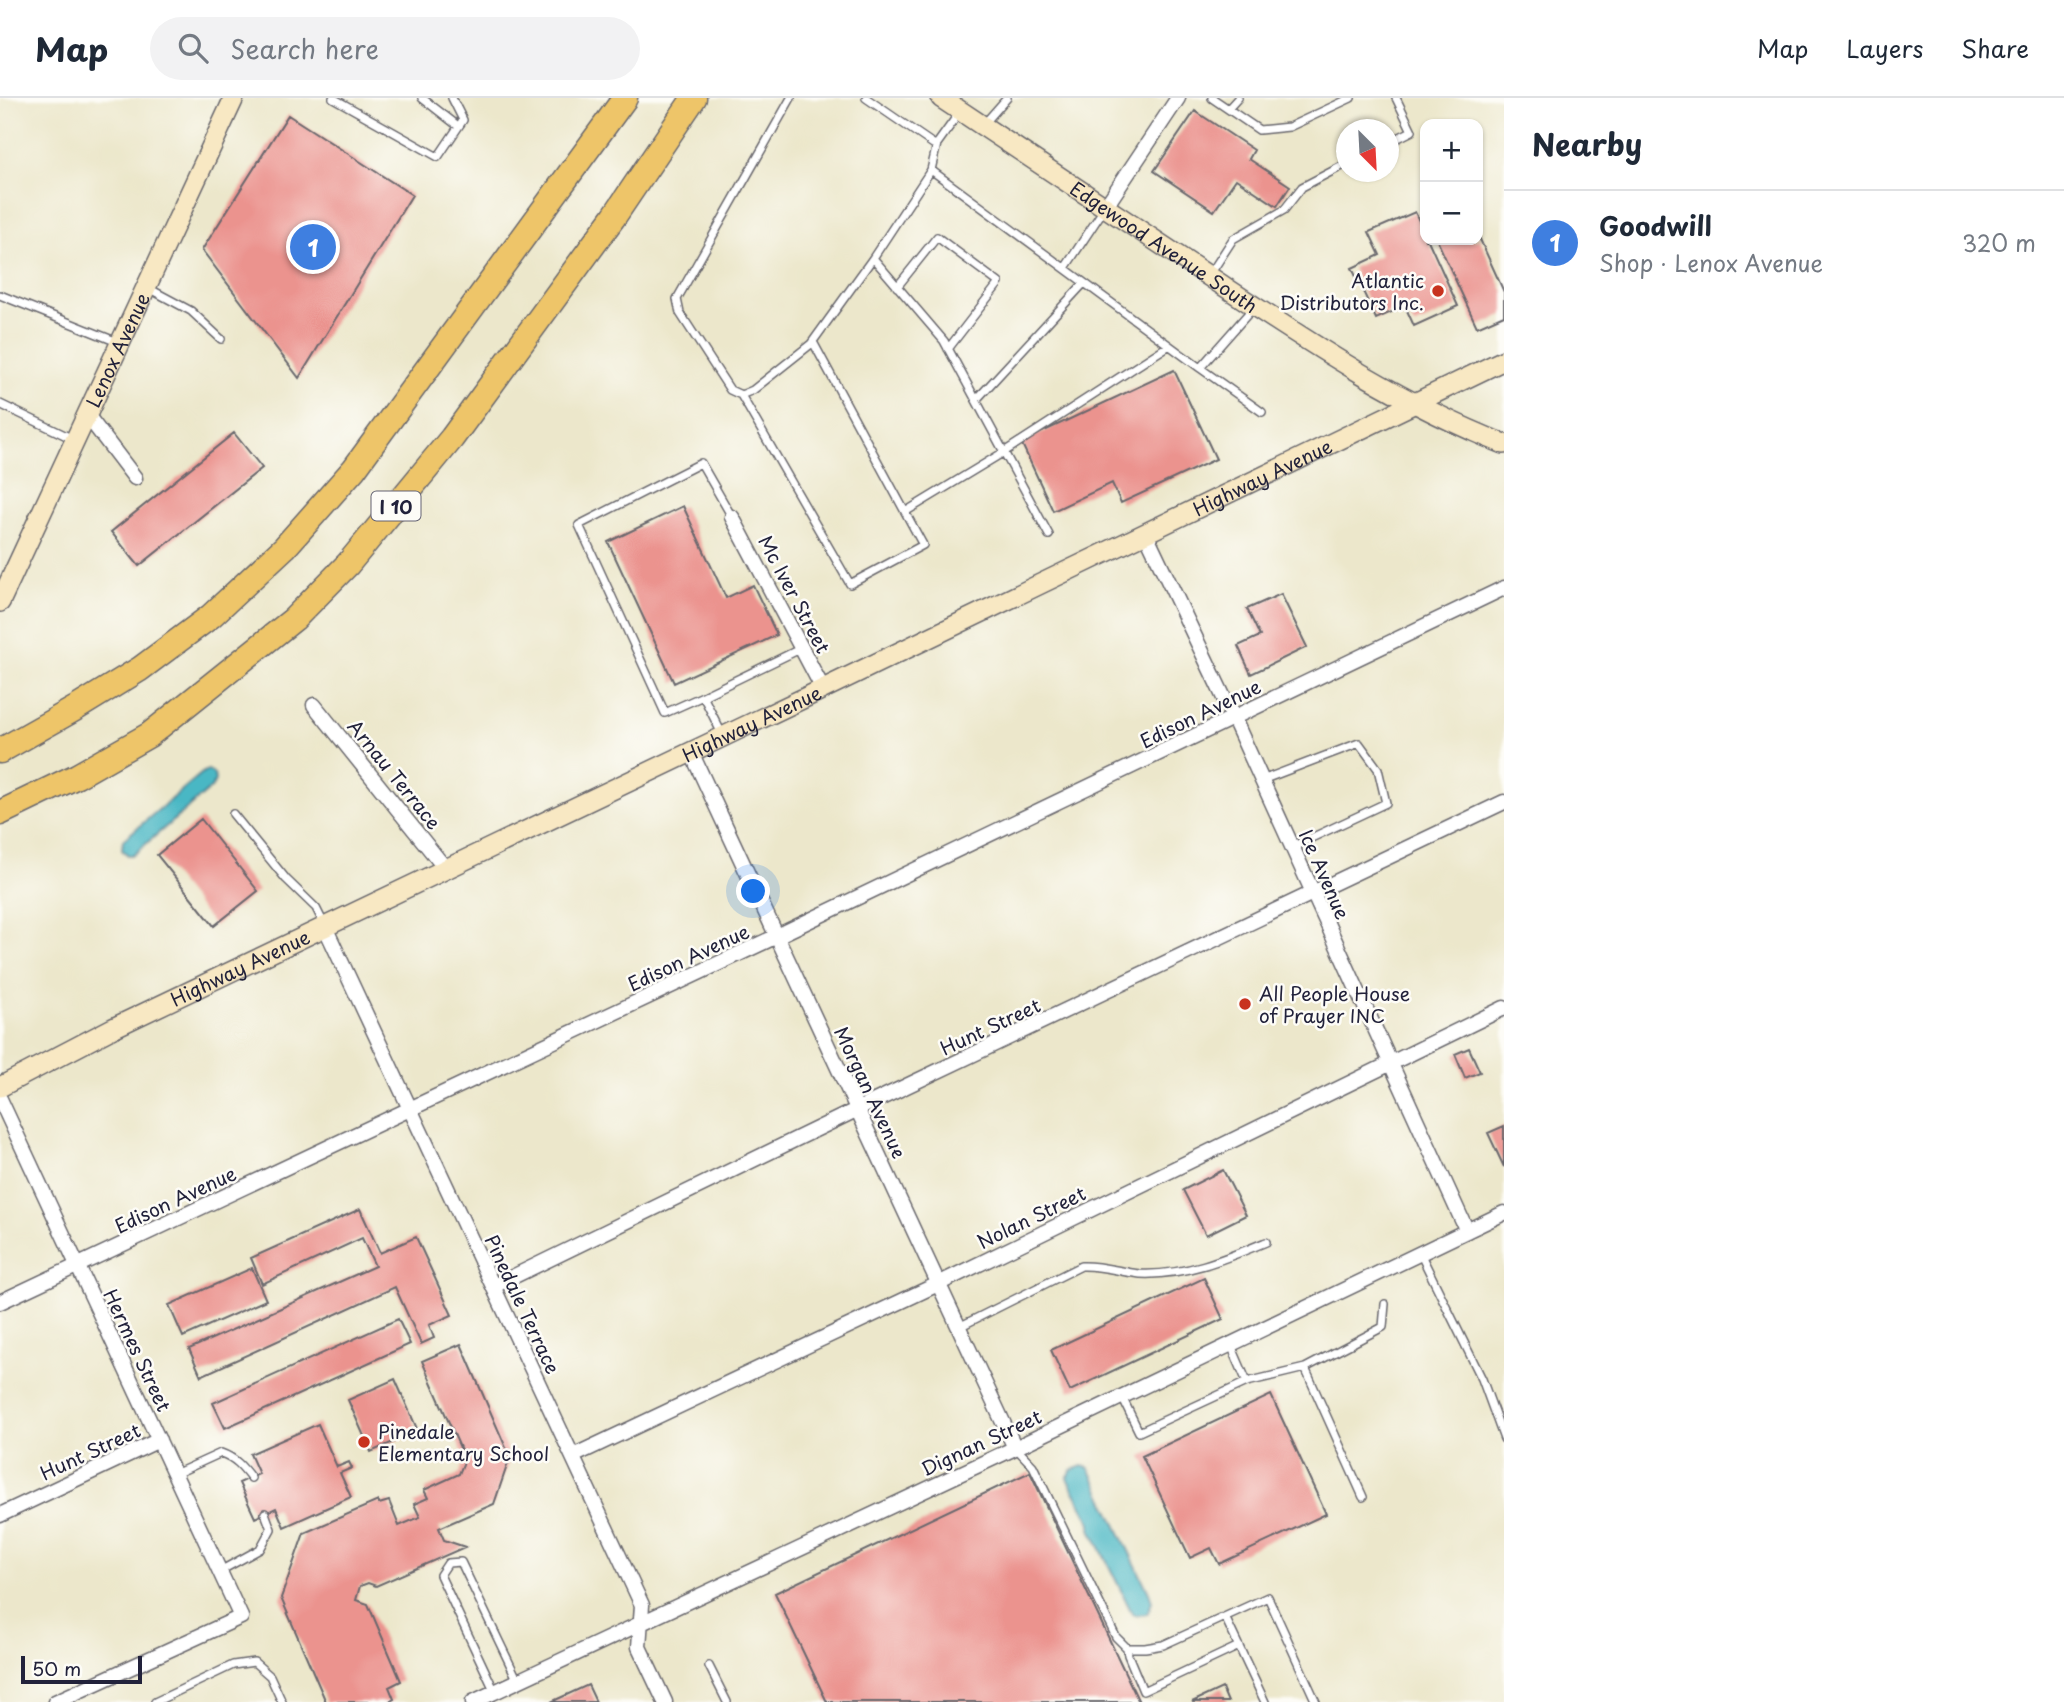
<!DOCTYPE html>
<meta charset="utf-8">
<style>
:root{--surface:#fff;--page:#f2f2f3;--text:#1f2937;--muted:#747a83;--line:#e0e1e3;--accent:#7c3aed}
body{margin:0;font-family:"Playpen Sans",sans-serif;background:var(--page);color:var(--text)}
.controls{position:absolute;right:21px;top:21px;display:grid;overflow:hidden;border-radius:14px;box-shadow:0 2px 5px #0004}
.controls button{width:63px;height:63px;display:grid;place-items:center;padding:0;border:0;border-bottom:2px solid var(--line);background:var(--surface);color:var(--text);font:35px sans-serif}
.compass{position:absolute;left:1336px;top:21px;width:63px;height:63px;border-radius:50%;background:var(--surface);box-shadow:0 2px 5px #0004;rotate:156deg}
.scale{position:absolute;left:21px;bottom:18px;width:121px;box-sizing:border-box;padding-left:7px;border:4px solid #22223b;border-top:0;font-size:19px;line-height:24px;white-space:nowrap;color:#22223b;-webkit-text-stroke:5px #fdfcf7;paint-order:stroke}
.you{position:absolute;left:754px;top:794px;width:24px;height:24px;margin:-18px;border:5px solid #fff;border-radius:50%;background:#1a73e8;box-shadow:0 0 0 10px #1a73e833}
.badge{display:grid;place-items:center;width:46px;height:46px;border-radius:50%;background:var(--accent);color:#fff;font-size:23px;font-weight:700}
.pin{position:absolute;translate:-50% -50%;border:4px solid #fff;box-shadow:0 2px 7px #0006}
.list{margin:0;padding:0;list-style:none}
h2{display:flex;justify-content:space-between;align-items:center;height:91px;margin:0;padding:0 28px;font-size:30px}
h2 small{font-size:23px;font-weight:400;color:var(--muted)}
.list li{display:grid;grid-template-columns:46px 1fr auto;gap:21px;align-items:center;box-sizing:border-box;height:105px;padding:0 28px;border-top:2px solid var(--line)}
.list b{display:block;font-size:26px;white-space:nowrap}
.list p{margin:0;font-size:23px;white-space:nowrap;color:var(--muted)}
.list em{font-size:23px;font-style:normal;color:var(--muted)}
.icon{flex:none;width:38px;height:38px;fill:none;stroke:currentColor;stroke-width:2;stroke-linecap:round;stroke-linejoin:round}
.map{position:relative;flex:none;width:1504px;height:1604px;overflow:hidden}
header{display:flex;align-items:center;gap:42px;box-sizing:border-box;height:98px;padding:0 35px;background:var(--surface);border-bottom:2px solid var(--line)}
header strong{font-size:33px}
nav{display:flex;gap:38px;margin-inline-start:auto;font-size:24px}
.search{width:490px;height:63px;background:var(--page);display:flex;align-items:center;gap:18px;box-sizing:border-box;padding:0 24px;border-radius:38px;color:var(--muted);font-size:26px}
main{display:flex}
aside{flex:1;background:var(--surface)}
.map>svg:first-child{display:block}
.water{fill:#4ab7c4;stroke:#366c80;stroke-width:2}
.building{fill:#eb938e}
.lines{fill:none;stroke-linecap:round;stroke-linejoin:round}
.lane-casing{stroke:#69676d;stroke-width:10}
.street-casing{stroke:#69676d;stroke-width:17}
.secondary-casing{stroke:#69676d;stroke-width:22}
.highway-casing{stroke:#69676d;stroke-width:27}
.lane{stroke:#fff;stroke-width:7}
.street{stroke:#fff;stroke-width:14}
.secondary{stroke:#f8e8c3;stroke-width:19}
.highway{stroke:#eec569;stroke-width:24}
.poi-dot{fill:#c8321e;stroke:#fdfcf7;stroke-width:2.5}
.labels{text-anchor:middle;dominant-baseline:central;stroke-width:5;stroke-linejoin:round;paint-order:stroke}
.shield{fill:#fdfcf7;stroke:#646373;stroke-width:2}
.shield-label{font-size:18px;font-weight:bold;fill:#22223b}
.street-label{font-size:19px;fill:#22223b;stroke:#fdfcf7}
.poi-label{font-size:19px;fill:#22223b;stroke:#fdfcf7;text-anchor:start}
</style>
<header>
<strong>Map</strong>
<div class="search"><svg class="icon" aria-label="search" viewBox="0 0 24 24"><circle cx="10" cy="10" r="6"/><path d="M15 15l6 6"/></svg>Search here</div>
<nav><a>Map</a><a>Layers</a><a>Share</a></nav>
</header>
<main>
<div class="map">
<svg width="1504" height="1604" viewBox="0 0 1504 1604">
<rect width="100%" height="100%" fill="#fdfcf7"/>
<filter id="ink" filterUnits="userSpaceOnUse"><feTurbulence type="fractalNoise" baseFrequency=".0143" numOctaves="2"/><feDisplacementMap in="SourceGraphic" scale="14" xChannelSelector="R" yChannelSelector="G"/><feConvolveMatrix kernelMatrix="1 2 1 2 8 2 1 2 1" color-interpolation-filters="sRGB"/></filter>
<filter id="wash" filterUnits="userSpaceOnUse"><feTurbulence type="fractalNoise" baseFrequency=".00686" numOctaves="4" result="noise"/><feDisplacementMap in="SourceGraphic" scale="28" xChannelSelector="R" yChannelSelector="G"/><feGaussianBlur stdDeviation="1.57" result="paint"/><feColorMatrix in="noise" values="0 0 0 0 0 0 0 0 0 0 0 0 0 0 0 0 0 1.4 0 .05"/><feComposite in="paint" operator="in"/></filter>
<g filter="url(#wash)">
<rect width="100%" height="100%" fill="#ece7cb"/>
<!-- water -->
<path class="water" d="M208,672L214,676L215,683L212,689L133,757H128L122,752L123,742L202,675Z
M1082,1368L1089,1370L1149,1495L1152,1504L1147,1516L1136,1517L1132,1515L1091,1431V1425L1067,1380L1072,1372Z"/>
<g id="blocks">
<!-- building -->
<path class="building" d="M1195,13L1254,52L1249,61L1290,88L1277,108L1236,81L1214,113L1154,73Z
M288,17L412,97L299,280L202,152Z
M1415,114L1425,136V142H1428L1458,208L1414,228L1405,208L1376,221L1352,170L1380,157L1369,134Z
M1478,137L1504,194V217L1477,229L1437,142H1478Z
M1174,272L1216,361L1121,405L1112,385L1053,413L1021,344Z
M234,335L262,370L139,468L111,434Z
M683,408L726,500L753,487L777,537L674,585L608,444Z
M1281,496L1307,549L1251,576L1238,548L1260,538L1247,511Z
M201,721L258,793L214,828L157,757Z
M1469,950L1480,974L1465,980L1455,956Z
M1504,1028V1069L1488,1035Z
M1223,1072L1246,1117L1206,1137L1183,1092Z
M360,1111L380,1155L416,1139L452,1217L429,1227L434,1240L421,1246L395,1189L201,1278L189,1251L375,1168L362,1140L262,1186L251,1160Z
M252,1170L266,1202L183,1239L169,1207Z
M1204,1180L1223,1221L1070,1293L1051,1252Z
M398,1221L410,1246L225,1330L213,1305Z
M461,1246L510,1359L494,1406L439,1430L444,1442L465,1449L376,1488L368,1485L360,1488L356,1502L368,1506L401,1583L389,1589L394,1601L389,1604H326L281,1500L304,1435L378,1403L379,1406L389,1403L399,1428L420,1419L414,1406L428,1400L424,1392L459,1376L465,1361L422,1263Z
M395,1281L418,1333L371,1354L348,1302Z
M1271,1297L1326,1416L1219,1466L1211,1450L1190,1460L1142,1358Z
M318,1326L337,1369L349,1364L352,1370L340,1375L351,1399L284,1429L276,1410L255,1420L239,1385L259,1376L250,1356Z
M1030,1374L1139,1604H827L775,1495Z
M588,1587L596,1604H551Z
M1222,1590L1228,1604H1192Z"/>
</g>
</g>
<g filter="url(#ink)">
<use href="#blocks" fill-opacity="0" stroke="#69676d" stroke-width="2"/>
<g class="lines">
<defs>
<path id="lane" d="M333,0L438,59L463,22L452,0
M422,0L458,28
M791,0L677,201L680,215L730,292L741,297L753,292L811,246L873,160L931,72L937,46
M866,0L933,46H937L960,14
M1212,0L1259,32L1289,29L1351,0
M1228,11L1238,0
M984,26L1007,0
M1388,45L1412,33L1396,0
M931,72L1200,270L1254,209
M873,160L944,243L1004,354L1168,248
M1065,170L1104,111
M1209,178L1233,141L1284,112L1302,89L1346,66
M897,189L937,139L999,185L948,251
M148,190L191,213L221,241
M0,197L120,245
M1200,270L1262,314
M741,297L850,486L923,447L813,244
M977,301L1084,185
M0,306L75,342
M905,414L1004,354L1049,437
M703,598L802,550
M723,638L703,598L665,615L579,427L701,365L732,419
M1262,682L1359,645L1378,671L1386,705L1292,749
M233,716L286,781L316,810L325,828
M1420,1155L1482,1281L1504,1341
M959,1229L1081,1168C1101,1167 1120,1174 1140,1176C1185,1178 1225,1161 1266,1144
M1305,1270L1383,1229L1385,1206
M1247,1284L1305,1270L1363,1399
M1122,1299L1139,1334L1247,1284L1231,1247
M1016,1350L1033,1368L1116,1539L1127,1550H1145L1163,1547L1268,1499L1316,1604
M175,1376L221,1355C235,1360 242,1368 251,1380
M220,1473L260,1451L271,1431L265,1415
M1225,1519L1265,1604
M1127,1550L1128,1557L1143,1593L1239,1548
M709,1568L727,1604
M495,1594L440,1477L448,1465L461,1464L518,1583
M155,1604L233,1567L254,1564L270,1578L282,1604"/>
<path id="street" d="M1104,111L1178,0
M87,317L135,380
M732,419L823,591
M1146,436L1234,621L1467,1133
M314,607L445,770
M691,654L1015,1350
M325,829L642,1507L639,1549L665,1604
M0,1001L241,1519L55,1604
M494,1188L858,1011L1504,704
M0,1204L777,838L1504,490
M573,1358L938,1186L1504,910
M0,1417L159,1342
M473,1604L1015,1350L1504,1115"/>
<g id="secondary">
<path id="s1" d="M941,0C1031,59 1120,120 1210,179C1307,243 1395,303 1504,346"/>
<path id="s2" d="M0,504L234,0"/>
<path id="s3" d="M0,989L113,930L823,591L1504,262"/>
</g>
<path id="highway" d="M0,653L78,609L140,571L211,518L285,449L354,371L625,0
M0,715L77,678L149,637L294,521L348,466L452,340L613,120L694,0"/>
</defs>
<!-- lane casing -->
<use href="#lane" class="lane-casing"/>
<!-- street casing -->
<use href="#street" class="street-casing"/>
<!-- secondary casing -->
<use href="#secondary" class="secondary-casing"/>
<!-- highway casing -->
<use href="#highway" class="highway-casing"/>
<!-- lane -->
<use href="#lane" class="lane"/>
<!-- street -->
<use href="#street" class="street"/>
<!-- secondary -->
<use href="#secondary" class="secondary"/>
<!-- highway -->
<use href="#highway" class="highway"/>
</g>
</g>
<!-- markers -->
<g class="poi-dot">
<circle cx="1438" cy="193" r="7"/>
<circle cx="1245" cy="906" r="7"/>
<circle cx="364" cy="1344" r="7"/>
</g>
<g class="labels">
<!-- shield labels -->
<rect class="shield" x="371.5" y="393.5" width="49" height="29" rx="5"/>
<g class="shield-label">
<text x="396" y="408">I 10</text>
</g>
<!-- street labels -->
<g class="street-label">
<text stroke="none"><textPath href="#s1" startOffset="268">Edgewood Avenue South</textPath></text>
<text stroke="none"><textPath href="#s2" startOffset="278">Lenox Avenue</textPath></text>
<text stroke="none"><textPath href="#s3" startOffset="1402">Highway Avenue</textPath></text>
<text transform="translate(795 496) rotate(62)">Mc Iver Street</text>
<text transform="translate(1200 615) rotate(-26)">Edison Avenue</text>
<text stroke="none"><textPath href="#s3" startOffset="835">Highway Avenue</textPath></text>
<text transform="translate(395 676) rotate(51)">Arnau Terrace</text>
<text transform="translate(1325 776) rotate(66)">Ice Avenue</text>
<text transform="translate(688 859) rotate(-25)">Edison Avenue</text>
<text stroke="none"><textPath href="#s3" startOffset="268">Highway Avenue</textPath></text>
<text transform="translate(990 928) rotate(-25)">Hunt Street</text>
<text transform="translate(871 994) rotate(65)">Morgan Avenue</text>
<text transform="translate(175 1101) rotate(-25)">Edison Avenue</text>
<text transform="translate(1031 1119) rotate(-26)">Nolan Street</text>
<text transform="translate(523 1206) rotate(65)">Pinedale Terrace</text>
<text transform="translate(138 1252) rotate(65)">Hermes Street</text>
<text transform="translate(981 1344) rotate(-25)">Dignan Street</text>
<text transform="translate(90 1353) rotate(-25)">Hunt Street</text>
</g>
<!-- poi labels -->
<g class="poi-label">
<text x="1424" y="182" text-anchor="end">Atlantic<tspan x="1424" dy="22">Distributors Inc.</tspan></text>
<text x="1259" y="895">All People House<tspan x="1259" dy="22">of Prayer INC</tspan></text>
<text x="378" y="1333">Pinedale<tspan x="378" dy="22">Elementary School</tspan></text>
</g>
</g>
</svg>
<div class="controls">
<button>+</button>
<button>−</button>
</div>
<svg class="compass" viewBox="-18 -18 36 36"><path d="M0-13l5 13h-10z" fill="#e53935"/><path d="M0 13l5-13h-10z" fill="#747a83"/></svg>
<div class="scale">50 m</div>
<div class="you"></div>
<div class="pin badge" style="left:313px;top:149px;background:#3f7fe0">1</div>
</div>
<aside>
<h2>Nearby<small></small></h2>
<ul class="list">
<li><span class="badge" style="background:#3f7fe0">1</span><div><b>Goodwill</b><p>Shop · Lenox Avenue</p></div><em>320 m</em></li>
</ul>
</aside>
</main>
